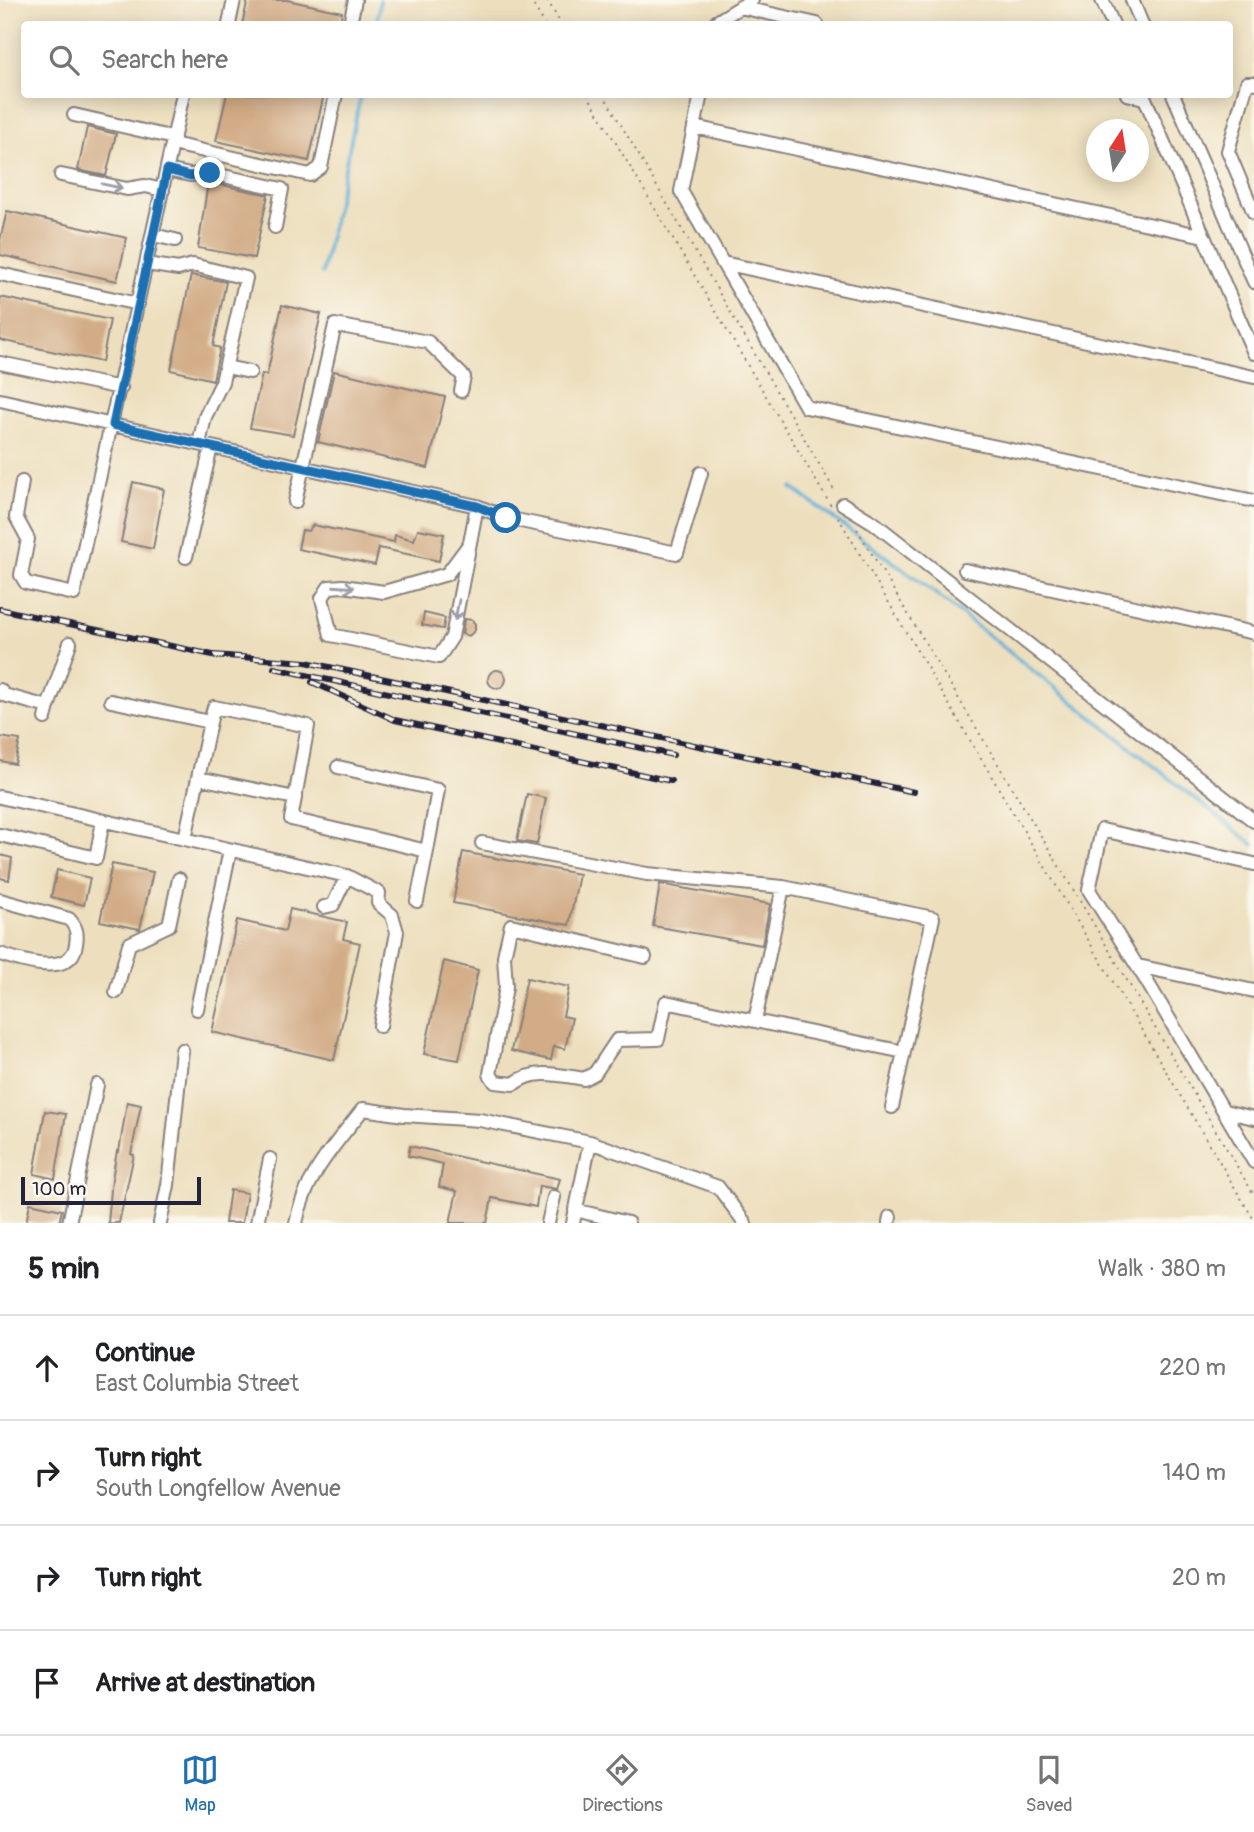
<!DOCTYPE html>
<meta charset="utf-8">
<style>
:root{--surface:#fff;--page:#f2f2f2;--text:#202124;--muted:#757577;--line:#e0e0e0;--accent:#1f6fb2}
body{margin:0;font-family:Pangolin,sans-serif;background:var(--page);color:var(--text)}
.compass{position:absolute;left:1086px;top:119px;width:63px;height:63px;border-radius:50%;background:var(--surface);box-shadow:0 4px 18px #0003;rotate:12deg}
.scale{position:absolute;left:21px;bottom:18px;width:180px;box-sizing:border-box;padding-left:7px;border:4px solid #22223b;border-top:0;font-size:19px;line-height:24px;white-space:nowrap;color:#22223b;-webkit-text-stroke:5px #fbf7ec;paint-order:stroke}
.stop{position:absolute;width:21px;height:21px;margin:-16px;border:5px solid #1f6fb2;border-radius:50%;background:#fff}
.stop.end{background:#1f6fb2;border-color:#fff;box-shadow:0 2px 7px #0008}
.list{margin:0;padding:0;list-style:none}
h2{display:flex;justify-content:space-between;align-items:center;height:91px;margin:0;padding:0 28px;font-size:30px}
h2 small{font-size:23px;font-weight:400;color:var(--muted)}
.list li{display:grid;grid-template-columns:46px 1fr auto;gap:21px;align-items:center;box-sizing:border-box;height:105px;padding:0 28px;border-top:2px solid var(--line)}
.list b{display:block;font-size:26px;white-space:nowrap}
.list p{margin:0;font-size:23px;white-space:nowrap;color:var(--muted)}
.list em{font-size:23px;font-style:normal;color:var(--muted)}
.icon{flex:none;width:38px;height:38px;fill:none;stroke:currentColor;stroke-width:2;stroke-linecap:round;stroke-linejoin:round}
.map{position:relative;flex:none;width:1254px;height:1223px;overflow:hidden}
.search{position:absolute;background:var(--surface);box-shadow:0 4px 18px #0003;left:21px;right:21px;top:21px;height:77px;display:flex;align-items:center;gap:18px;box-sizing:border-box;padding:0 24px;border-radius:7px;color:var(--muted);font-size:26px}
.sheet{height:511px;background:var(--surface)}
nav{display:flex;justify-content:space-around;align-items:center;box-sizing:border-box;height:98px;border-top:2px solid var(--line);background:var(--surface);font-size:19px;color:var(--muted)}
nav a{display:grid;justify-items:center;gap:4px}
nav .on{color:var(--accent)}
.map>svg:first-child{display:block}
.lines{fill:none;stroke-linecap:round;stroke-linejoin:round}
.stream{stroke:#5aadd5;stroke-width:3.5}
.building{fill:#d2ac86}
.minor-casing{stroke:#88807c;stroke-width:16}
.path{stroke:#88807c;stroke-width:2;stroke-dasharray:2 5;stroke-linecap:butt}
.minor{stroke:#fff;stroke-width:12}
.rail-casing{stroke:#22223b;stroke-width:6}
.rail{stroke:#fbf7ec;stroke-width:3.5;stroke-dasharray:10;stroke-linecap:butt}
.oneway{stroke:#9c9ca7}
.route{stroke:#1f6fb2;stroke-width:9}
</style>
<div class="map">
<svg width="1254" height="1223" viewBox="0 0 1254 1223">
<rect width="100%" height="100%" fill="#fbf7ec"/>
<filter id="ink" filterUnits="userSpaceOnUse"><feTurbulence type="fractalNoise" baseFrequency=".0143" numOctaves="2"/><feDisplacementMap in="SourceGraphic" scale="14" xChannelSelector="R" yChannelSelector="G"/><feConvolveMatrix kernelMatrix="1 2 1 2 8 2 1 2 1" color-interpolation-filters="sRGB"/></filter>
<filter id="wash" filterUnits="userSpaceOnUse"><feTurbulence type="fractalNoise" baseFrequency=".00686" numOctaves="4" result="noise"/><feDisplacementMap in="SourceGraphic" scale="28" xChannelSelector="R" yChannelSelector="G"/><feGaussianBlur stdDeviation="1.57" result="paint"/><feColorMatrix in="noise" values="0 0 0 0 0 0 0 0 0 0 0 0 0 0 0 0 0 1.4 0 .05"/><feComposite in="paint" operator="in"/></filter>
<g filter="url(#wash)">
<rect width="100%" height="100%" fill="#eddfbe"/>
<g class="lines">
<!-- stream -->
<path class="stream" d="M377,24L380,0
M322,273L361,94
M792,488L922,583L1254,845"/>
</g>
<g id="blocks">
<!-- building -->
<path class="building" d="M248,0H287L342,12L340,24H242Z
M227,94H324L309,161L216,141Z
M87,127L116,134L106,176L78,170Z
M208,182L268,195L254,258L198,248Z
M7,211L127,238L117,281L0,255V240Z
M191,275L226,282L213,346L220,348L213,380L171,370Z
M0,297L110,320L102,362L0,340Z
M282,305L321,314L293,435L250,428L262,374L267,375Z
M334,371L445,397L428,468L318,442Z
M133,482L164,489L153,549L121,542Z
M313,525L394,542L395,535L414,540L418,529L444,534L439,561L379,548L375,565L298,549L302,530L308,531Z
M424,613L445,618L443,629L422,625Z
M464,619L472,620L475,624V630L469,636L462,634Z
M488 679a9 9 0 1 1 18 0a9 9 0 1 1-18 0Z
M0,737L20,740L15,764L0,761Z
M527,794L546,798L537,844L517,841Z
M463,852L579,874L569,925L453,903Z
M0,855L12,858L9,880L0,878Z
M112,864L153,872L140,929L100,921Z
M57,870L90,878L84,905L51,897Z
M660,884L770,904L762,945L653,926Z
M290,909L347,922L343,939L360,943L334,1060L212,1032L237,920L285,931Z
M444,961L478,970L459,1060L424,1054Z
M527,978L569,987L563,1016L572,1018L565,1049L554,1046L551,1060L511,1051Z
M127,1102L141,1105L131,1154L134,1155L119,1223H108L112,1179L117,1151L119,1152Z
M45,1111L66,1114L55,1179L34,1174Z
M410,1146L560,1179L557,1189L539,1186L536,1207L492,1198L487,1223H450L457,1191L439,1187L443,1164L408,1156Z
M230,1190L247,1193L242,1223H225Z
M30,1203L62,1210L59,1223H26Z"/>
</g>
</g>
<g filter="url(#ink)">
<use href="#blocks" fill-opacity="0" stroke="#88807c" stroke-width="2"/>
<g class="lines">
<defs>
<path id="minor" d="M1102,0L1113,24
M1132,0L1142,24
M740,7L817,24
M229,24L234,0
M350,24L355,0
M715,24L716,22L752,0
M1254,83H1247L1228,151L1254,213
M701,94L681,191L806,407L1254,501
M1127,94L1144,98
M1143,94L1254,353
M1173,94L1254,282
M74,115L174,138
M694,127L1204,236
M173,144L310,175L321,167L336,94
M167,170L190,175L210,173L282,189L275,227
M61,175L127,189L145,186L163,190
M153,235L175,240
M723,263L1254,377
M147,264L178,269L193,265L246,278L222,382L205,417L199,444
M0,274L138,304
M0,363L121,388
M226,367L250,372
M0,400L477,506L506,518L677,553L701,473
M22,482L16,517L28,539L21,575L26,583L74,594L183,94
M295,502L335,325L428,342L464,377L461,391
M843,504L874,523L1254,821
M470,543L447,574L384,592L343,586L329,587L322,598L331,635L439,657L452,637L477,506
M186,557L211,447
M965,570L1254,633
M0,690L4,695L48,707L45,718
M111,701L210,722L185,839
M48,707L70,643
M210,722L214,707L308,726L295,798
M199,778L295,798L291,819L427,851L438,790L338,767
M0,797L347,876L379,893L378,903L392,915L397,932L380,1026
M0,835L96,858L103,821
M482,843L647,874L783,887L755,1021L666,1002L658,1039L617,1040L595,1073L584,1079C560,1075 533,1068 514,1084L495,1082L490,1074L506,987L504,956L511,925L645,957
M1254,864L1102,830L1089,890L1146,980L1254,1162
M783,887L933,918L892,1107
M0,900L69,919C76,927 78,932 76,944C72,978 21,961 0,954
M417,901L427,851
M324,907L333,905L347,876
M1138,966L1254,991
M116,992L129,944L169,925L179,879
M197,1009L230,850
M755,1021L904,1052
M1224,1111L1254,1118
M590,1142L718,1187L745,1223
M575,1210L628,1223
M69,1223L97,1085
M160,1223L168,1185L182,1050
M257,1223L270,1159
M296,1223C305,1176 334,1146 363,1109L404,1115L480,1120L590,1142L573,1223
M548,1223L554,1197
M889,1223L890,1217"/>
</defs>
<!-- minor casing -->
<use href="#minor" class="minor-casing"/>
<!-- path -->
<path class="path" d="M530,0L545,24
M547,0L561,24
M587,94L831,506
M603,94L836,493
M838,517L1254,1220
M857,529L1077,896
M1080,901L1254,1195"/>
<!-- minor -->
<use href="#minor" class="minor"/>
<defs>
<path id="rail" d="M0,609L222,657
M214,655L306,662L914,792
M274,668L673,755
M312,682L395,720L671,781"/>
</defs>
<!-- rail casing -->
<use href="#rail" class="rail-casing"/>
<!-- rail -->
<use href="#rail" class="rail"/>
</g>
<!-- one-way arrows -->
<defs><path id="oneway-shaft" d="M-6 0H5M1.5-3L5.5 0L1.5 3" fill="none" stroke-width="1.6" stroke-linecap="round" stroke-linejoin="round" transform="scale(1.75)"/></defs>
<g class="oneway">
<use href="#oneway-shaft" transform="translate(112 186) rotate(12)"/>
<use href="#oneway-shaft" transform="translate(344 587) rotate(4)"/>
<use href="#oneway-shaft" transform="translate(457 610) rotate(101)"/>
</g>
</g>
<g class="lines" filter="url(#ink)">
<!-- route -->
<path class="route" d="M210,173L190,176L167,170L113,425L477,506L506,518"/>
</g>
</svg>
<svg class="compass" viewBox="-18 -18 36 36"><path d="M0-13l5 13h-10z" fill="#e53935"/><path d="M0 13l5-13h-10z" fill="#757577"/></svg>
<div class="scale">100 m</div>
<div class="stop" style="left:506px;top:518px"></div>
<div class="stop end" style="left:210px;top:173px"></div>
<div class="search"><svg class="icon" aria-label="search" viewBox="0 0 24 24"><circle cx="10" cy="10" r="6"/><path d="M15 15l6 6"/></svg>Search here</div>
</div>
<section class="sheet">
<h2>5 min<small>Walk · 380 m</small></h2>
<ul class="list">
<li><svg class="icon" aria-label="ahead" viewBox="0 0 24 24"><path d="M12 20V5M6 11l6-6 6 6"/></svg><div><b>Continue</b><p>East Columbia Street</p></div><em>220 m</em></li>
<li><svg class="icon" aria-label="right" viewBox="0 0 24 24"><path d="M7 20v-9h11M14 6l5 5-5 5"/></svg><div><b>Turn right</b><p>South Longfellow Avenue</p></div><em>140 m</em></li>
<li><svg class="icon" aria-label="right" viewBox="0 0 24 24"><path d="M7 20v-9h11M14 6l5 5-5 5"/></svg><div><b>Turn right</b></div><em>20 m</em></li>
<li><svg class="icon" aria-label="arrive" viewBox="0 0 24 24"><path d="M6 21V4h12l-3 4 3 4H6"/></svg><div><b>Arrive at destination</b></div></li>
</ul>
</section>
<nav>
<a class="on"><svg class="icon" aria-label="map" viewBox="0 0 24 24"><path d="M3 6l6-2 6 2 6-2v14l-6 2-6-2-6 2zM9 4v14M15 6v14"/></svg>Map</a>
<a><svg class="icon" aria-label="directions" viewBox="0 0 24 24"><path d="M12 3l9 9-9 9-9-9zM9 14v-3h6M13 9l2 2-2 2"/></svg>Directions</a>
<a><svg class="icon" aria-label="saved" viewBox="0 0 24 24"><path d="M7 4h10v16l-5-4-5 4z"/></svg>Saved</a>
</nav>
